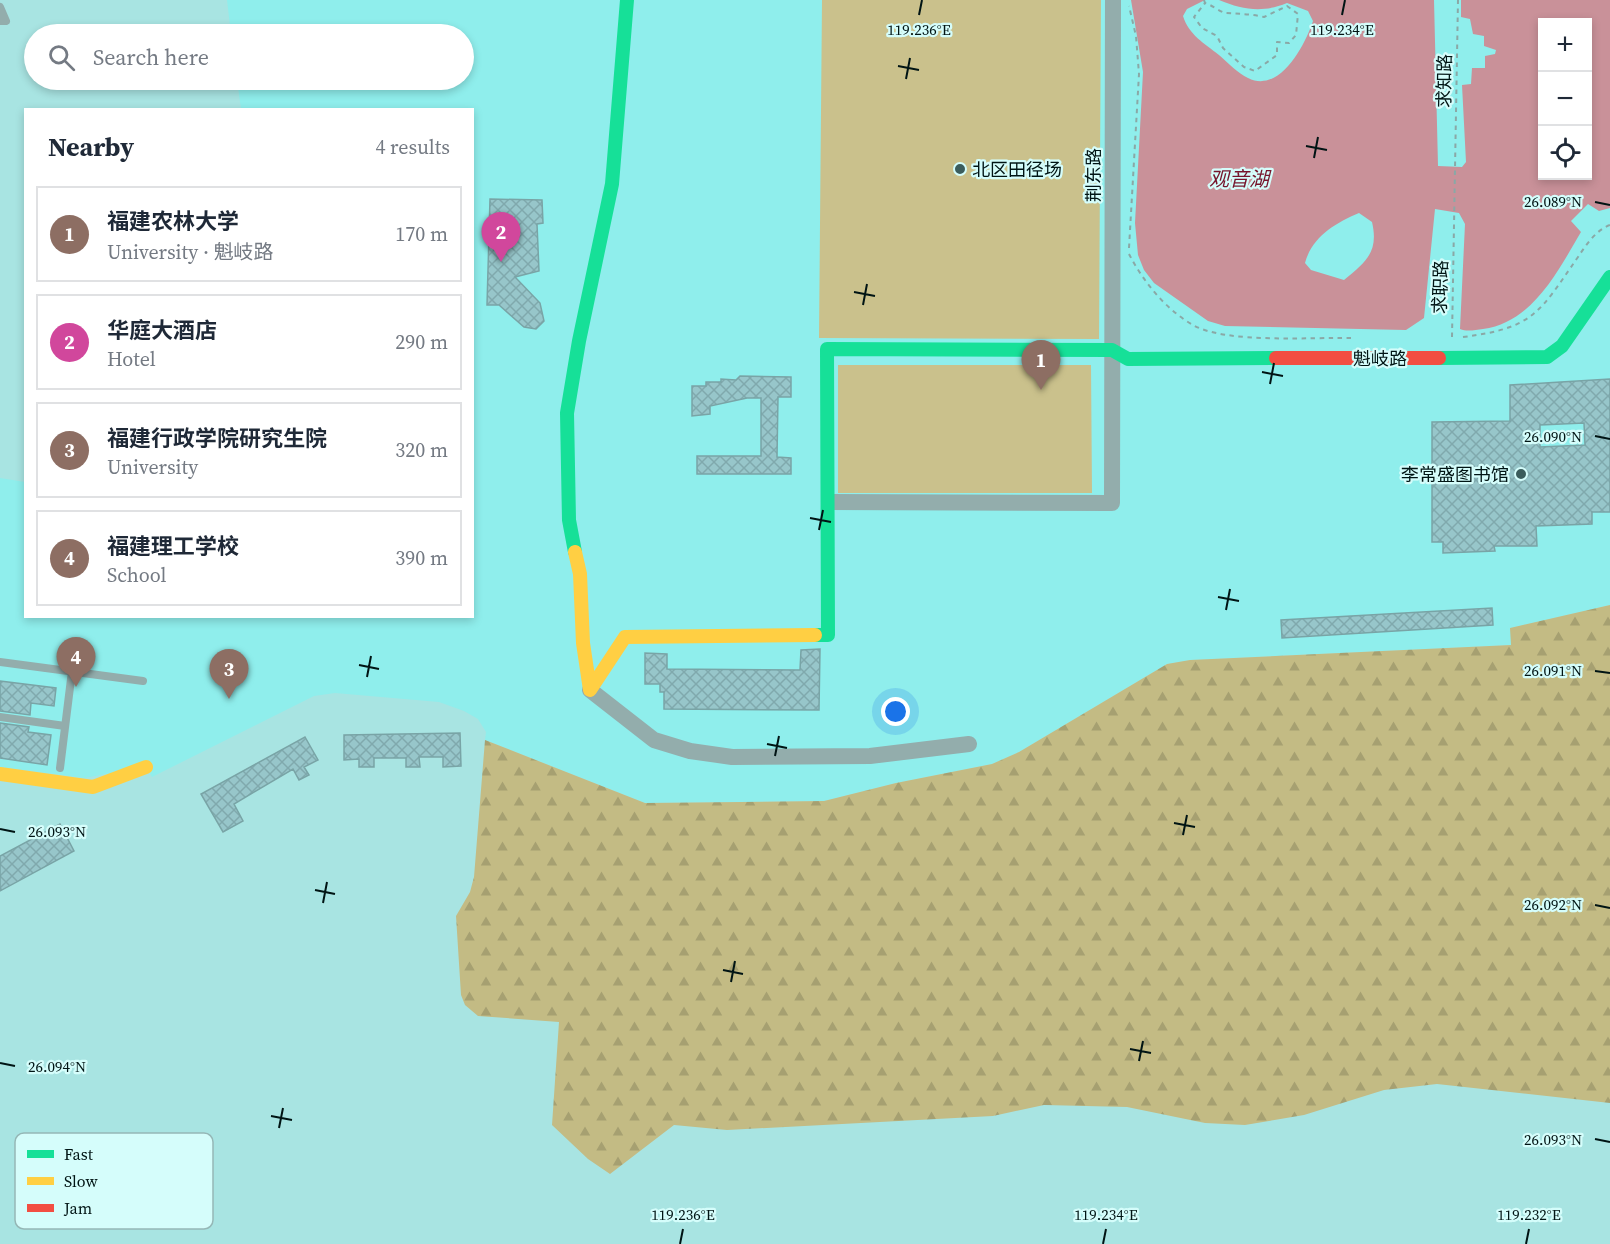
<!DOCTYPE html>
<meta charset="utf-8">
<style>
:root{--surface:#fff;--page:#f2f2f3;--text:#1f2937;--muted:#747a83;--line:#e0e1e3;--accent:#3b5d5c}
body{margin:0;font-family:"Source Serif 4","Noto Sans SC",serif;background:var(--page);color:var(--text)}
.controls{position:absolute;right:18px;top:18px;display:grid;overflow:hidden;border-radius:0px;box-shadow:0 3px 9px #0003}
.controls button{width:54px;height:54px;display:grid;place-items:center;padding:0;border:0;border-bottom:2px solid var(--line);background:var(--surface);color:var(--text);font:30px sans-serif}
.you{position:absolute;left:896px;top:712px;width:21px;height:21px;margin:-15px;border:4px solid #fff;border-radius:50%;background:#1a73e8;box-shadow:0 0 0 9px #1a73e833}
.badge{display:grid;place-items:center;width:39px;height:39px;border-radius:50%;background:var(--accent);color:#fff;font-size:20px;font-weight:700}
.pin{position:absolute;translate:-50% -50px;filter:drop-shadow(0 2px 3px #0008)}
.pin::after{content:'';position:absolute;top:32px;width:21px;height:18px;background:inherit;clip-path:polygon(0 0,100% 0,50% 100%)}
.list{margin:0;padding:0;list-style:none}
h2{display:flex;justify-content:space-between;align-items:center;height:78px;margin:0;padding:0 24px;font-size:26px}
h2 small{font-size:20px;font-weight:400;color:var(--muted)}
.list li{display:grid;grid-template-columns:39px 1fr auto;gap:18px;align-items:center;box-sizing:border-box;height:96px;margin:0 12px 12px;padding:0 12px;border:2px solid var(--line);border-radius:0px}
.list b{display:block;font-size:22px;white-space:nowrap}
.list p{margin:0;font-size:20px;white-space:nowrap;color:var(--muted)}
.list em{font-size:20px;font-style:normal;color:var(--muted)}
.icon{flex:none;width:33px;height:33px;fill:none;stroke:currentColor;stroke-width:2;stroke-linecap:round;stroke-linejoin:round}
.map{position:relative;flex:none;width:1610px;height:1244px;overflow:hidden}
.search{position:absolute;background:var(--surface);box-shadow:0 3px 9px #0003;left:24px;top:24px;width:450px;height:66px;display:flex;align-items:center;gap:15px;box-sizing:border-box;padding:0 21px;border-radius:33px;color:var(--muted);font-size:22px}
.panel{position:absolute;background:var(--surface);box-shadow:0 3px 9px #0003;left:24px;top:108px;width:450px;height:510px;border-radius:0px}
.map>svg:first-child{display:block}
.built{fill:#8feeec;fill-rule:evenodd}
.forest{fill:url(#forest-firs)}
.park{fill:#cac18c}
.water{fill:#c99199;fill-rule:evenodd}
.building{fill:url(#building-cross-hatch);stroke:#79a4a6;stroke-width:1.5;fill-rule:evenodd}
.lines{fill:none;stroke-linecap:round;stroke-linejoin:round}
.path{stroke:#8aa8a6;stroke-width:2;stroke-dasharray:4.5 4.5;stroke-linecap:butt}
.lane{stroke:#93adac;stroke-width:8}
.street{stroke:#93adac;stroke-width:16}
.fast{stroke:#16e098;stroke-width:14}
.slow{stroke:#ffcf43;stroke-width:14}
.jam{stroke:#f24e42;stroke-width:14}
.ticks{fill:none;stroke:#001414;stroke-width:2}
.poi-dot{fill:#3b5d5c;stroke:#d5fdfb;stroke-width:2}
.labels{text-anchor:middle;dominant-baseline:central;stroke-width:4.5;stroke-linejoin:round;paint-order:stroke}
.street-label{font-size:18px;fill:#001414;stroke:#d5fdfb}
.poi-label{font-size:18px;fill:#001414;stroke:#d5fdfb;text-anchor:start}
.water-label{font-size:20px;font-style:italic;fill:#76152c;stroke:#d5fdfb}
.key{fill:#d5fdfb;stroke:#95b7b6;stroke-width:1.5}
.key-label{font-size:16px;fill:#001414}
.ticks-label{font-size:15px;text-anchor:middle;fill:#001414;stroke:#d5fdfb;stroke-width:4.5;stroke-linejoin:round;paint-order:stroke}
</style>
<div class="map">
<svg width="1610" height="1244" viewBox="0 0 1610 1244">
<defs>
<pattern id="forest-firs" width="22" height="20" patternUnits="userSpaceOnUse" patternTransform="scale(1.5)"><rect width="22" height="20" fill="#c3bb84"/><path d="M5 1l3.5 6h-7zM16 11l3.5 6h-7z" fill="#a6a071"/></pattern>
<pattern id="building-cross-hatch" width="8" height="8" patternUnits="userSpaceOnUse" patternTransform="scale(1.5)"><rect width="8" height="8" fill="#97c6ca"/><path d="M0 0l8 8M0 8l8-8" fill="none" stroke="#80a9ad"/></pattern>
</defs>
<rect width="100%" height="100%" fill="#a8e4e2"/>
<!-- built -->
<path class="built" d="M227,0H1610V605L1511,628V645L1190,660L1167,664L1019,752L992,764L896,783L824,801L645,803L485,740L486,732L478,719L464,711L439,702L335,693L314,696L152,777L146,767L84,778L0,767V478L25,482L26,616H472V110L241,109L237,80H464V34H231ZM1542,22H1588V176H1542Z"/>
<!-- forest -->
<path class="forest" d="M1610,605V1103L1437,1084L1384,1090L1304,1115L1245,1125L1205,1123L1127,1107L1044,1105L993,1116L727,1130L674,1125L610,1174L588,1159L552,1125L559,1022L478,1016L465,1005L461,995L456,916L470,892L474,877L485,740L645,803L824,801L896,783L992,764L1019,752L1167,664L1190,660L1511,645L1510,628Z"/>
<!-- park -->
<path class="park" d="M822,0H1101L1099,339L819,338Z
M838,365H1091L1092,493H838Z"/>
<!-- water -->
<path class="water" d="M1131,0H1205L1187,9L1183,16C1189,35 1204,43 1219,55C1228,63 1238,73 1248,78C1280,94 1305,45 1313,21L1308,11L1287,3C1263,13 1243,10 1219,0H1434L1438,166L1462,167L1466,162L1462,85L1471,84L1472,68H1485V56L1495,54L1496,50L1484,46V36L1473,34L1470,19L1461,17V0H1610V208L1599,211L1588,204L1571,221L1581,232C1558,271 1532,323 1483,329C1475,330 1467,332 1460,329L1465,224L1459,213L1435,209L1424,318L1406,330L1225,326L1208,321L1154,283L1144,270L1138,255L1135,223L1143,72ZM1542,22H1588V176H1542ZM1359,213L1372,222C1379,252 1366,262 1344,280L1311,270L1305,263C1312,237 1335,223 1359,213Z"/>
<!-- building -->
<path class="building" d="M490,199L542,200L543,223L537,224L539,271L515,277L540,303L544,321L536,329L524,327L499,305H487Z
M740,376L791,377V397H778L777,457L791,458V474H697V456H761V398H747L710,406V414L692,416V386H706V382H721V379L736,380Z
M1610,379V512H1592V524L1536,526L1537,546H1494L1495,551L1443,553V542H1432V422L1510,421V385ZM1584,423L1585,445L1540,447V425Z
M1492,608L1493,625L1282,638L1281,620Z
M820,649L819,710L664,709V692H660V684H645V653L667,654V669L800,670L801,650Z
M0,681L56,688L54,706L31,703L30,715L0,711Z
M0,723L29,727L28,732L51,735L47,765L0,758Z
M460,733L461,766L443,767V757H419L420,767H406V758H374V767H359V759L344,760V735Z
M305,737L318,760L304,767L309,775L299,780L293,769L234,804L243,821L223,832L201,794Z
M60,824L74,851L0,891V856Z"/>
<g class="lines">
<!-- path -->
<path class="path" d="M1204,0L1205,3C1212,5 1220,12 1226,13C1240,14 1251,14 1264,17L1287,6L1298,14L1296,35L1289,43L1277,42V55L1255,71L1244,67L1223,48L1217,36L1202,28L1194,17L1205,3
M1129,248L1139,74L1136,36L1129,6
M1129,254C1143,281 1165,309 1193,325C1226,344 1313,337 1352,338
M1452,337L1458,0
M1463,337C1534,328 1539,313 1578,257C1586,245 1596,230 1610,225"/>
<!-- lane -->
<path class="lane" d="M0,7L6,21H0
M0,662L143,681
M0,717L65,726
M60,768L72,671"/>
<!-- street -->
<path class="street" d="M829,502L1112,503L1113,0
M590,690L654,740L690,751L732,757L870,756L969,744"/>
<!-- fast -->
<path class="fast" d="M1439,358L1547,357L1562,346L1610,277
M575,552L569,520L567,413L579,341L612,184L627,0
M815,635H828L827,349L1112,350L1128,359L1276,358"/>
<!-- slow -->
<path class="slow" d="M575,552L580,574L583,643L590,690L625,637L815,635
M0,774L93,787L146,767"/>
<!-- jam -->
<path class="jam" d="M1276,358H1439"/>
</g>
<!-- ticks -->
<path class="ticks" d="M919,15L922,0M1342,15L1345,0M898,66L919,70M906,79L910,58M1306,146L1327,150M1314,158L1318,137M1595,202L1610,205M854,292L875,296M863,305L867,284M1262,372L1283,376M1270,384L1274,363M1595,436L1610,439M810,518L831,522M819,530L823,510M1218,597L1239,601M1226,610L1230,589M359,665L379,669M1595,671L1610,673M367,677L371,656M767,744L787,748M775,756L779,736M1174,823L1195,827M0,829L15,832M1183,835L1187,815M315,890L335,894M323,903L327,882M1595,905L1610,908M723,970L743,974M731,982L735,961M1130,1049L1151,1053M1139,1061L1143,1041M0,1063L15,1066M271,1116L292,1120M279,1128L283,1108M1595,1139L1610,1142M680,1244L683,1229M1103,1244L1106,1229M1526,1244L1529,1229"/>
<!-- markers -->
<g class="poi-dot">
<circle cx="960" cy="169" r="6"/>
<circle cx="1521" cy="474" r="6"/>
</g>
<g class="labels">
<!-- street labels -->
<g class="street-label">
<text transform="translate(1444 81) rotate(-89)">求知路</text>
<text transform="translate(1093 175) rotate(-90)">荆东路</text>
<text transform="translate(1440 287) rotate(-88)">求职路</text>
<text x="1380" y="358">魁岐路</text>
</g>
<!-- poi labels -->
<g class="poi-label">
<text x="972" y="169">北区田径场</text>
<text x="1509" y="474" text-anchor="end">李常盛图书馆</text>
</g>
<!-- water labels -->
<g class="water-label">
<text x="1239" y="179">观音湖</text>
</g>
</g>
<!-- legend -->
<rect x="15" y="1133" width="198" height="96" rx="9" class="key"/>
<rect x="27" y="1150" width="27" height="8" fill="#16e098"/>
<rect x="27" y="1177" width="27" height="8" fill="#ffcf43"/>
<rect x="27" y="1204" width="27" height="8" fill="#f24e42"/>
<g class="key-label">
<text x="64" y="1160">Fast</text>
<text x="64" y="1187">Slow</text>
<text x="64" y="1214">Jam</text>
</g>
<g class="ticks-label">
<text x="919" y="35">119.236°E</text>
<text x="1342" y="35">119.234°E</text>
<text x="1553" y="207">26.089°N</text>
<text x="1553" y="442">26.090°N</text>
<text x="1553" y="676">26.091°N</text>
<text x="57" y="837">26.093°N</text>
<text x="1553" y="910">26.092°N</text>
<text x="57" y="1072">26.094°N</text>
<text x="1553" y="1145">26.093°N</text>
<text x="683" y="1220">119.236°E</text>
<text x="1106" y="1220">119.234°E</text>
<text x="1529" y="1220">119.232°E</text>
</g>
</svg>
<div class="controls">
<button>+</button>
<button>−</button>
<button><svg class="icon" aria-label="locate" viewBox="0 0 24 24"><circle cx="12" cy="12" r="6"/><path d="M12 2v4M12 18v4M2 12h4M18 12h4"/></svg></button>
</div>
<div class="you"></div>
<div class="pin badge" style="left:1041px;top:390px;background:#8d6e63">1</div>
<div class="pin badge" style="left:501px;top:262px;background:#d1479c">2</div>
<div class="pin badge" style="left:229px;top:699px;background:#8d6e63">3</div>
<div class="pin badge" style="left:76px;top:687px;background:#8d6e63">4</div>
<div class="search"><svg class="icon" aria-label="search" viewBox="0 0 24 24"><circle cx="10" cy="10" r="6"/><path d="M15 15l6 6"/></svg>Search here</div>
<section class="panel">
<h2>Nearby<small>4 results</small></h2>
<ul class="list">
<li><span class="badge" style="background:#8d6e63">1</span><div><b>福建农林大学</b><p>University · 魁岐路</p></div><em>170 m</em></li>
<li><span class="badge" style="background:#d1479c">2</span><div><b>华庭大酒店</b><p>Hotel</p></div><em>290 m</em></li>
<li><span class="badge" style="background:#8d6e63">3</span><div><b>福建行政学院研究生院</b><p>University</p></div><em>320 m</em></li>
<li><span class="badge" style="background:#8d6e63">4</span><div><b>福建理工学校</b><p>School</p></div><em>390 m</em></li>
</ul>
</section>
</div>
